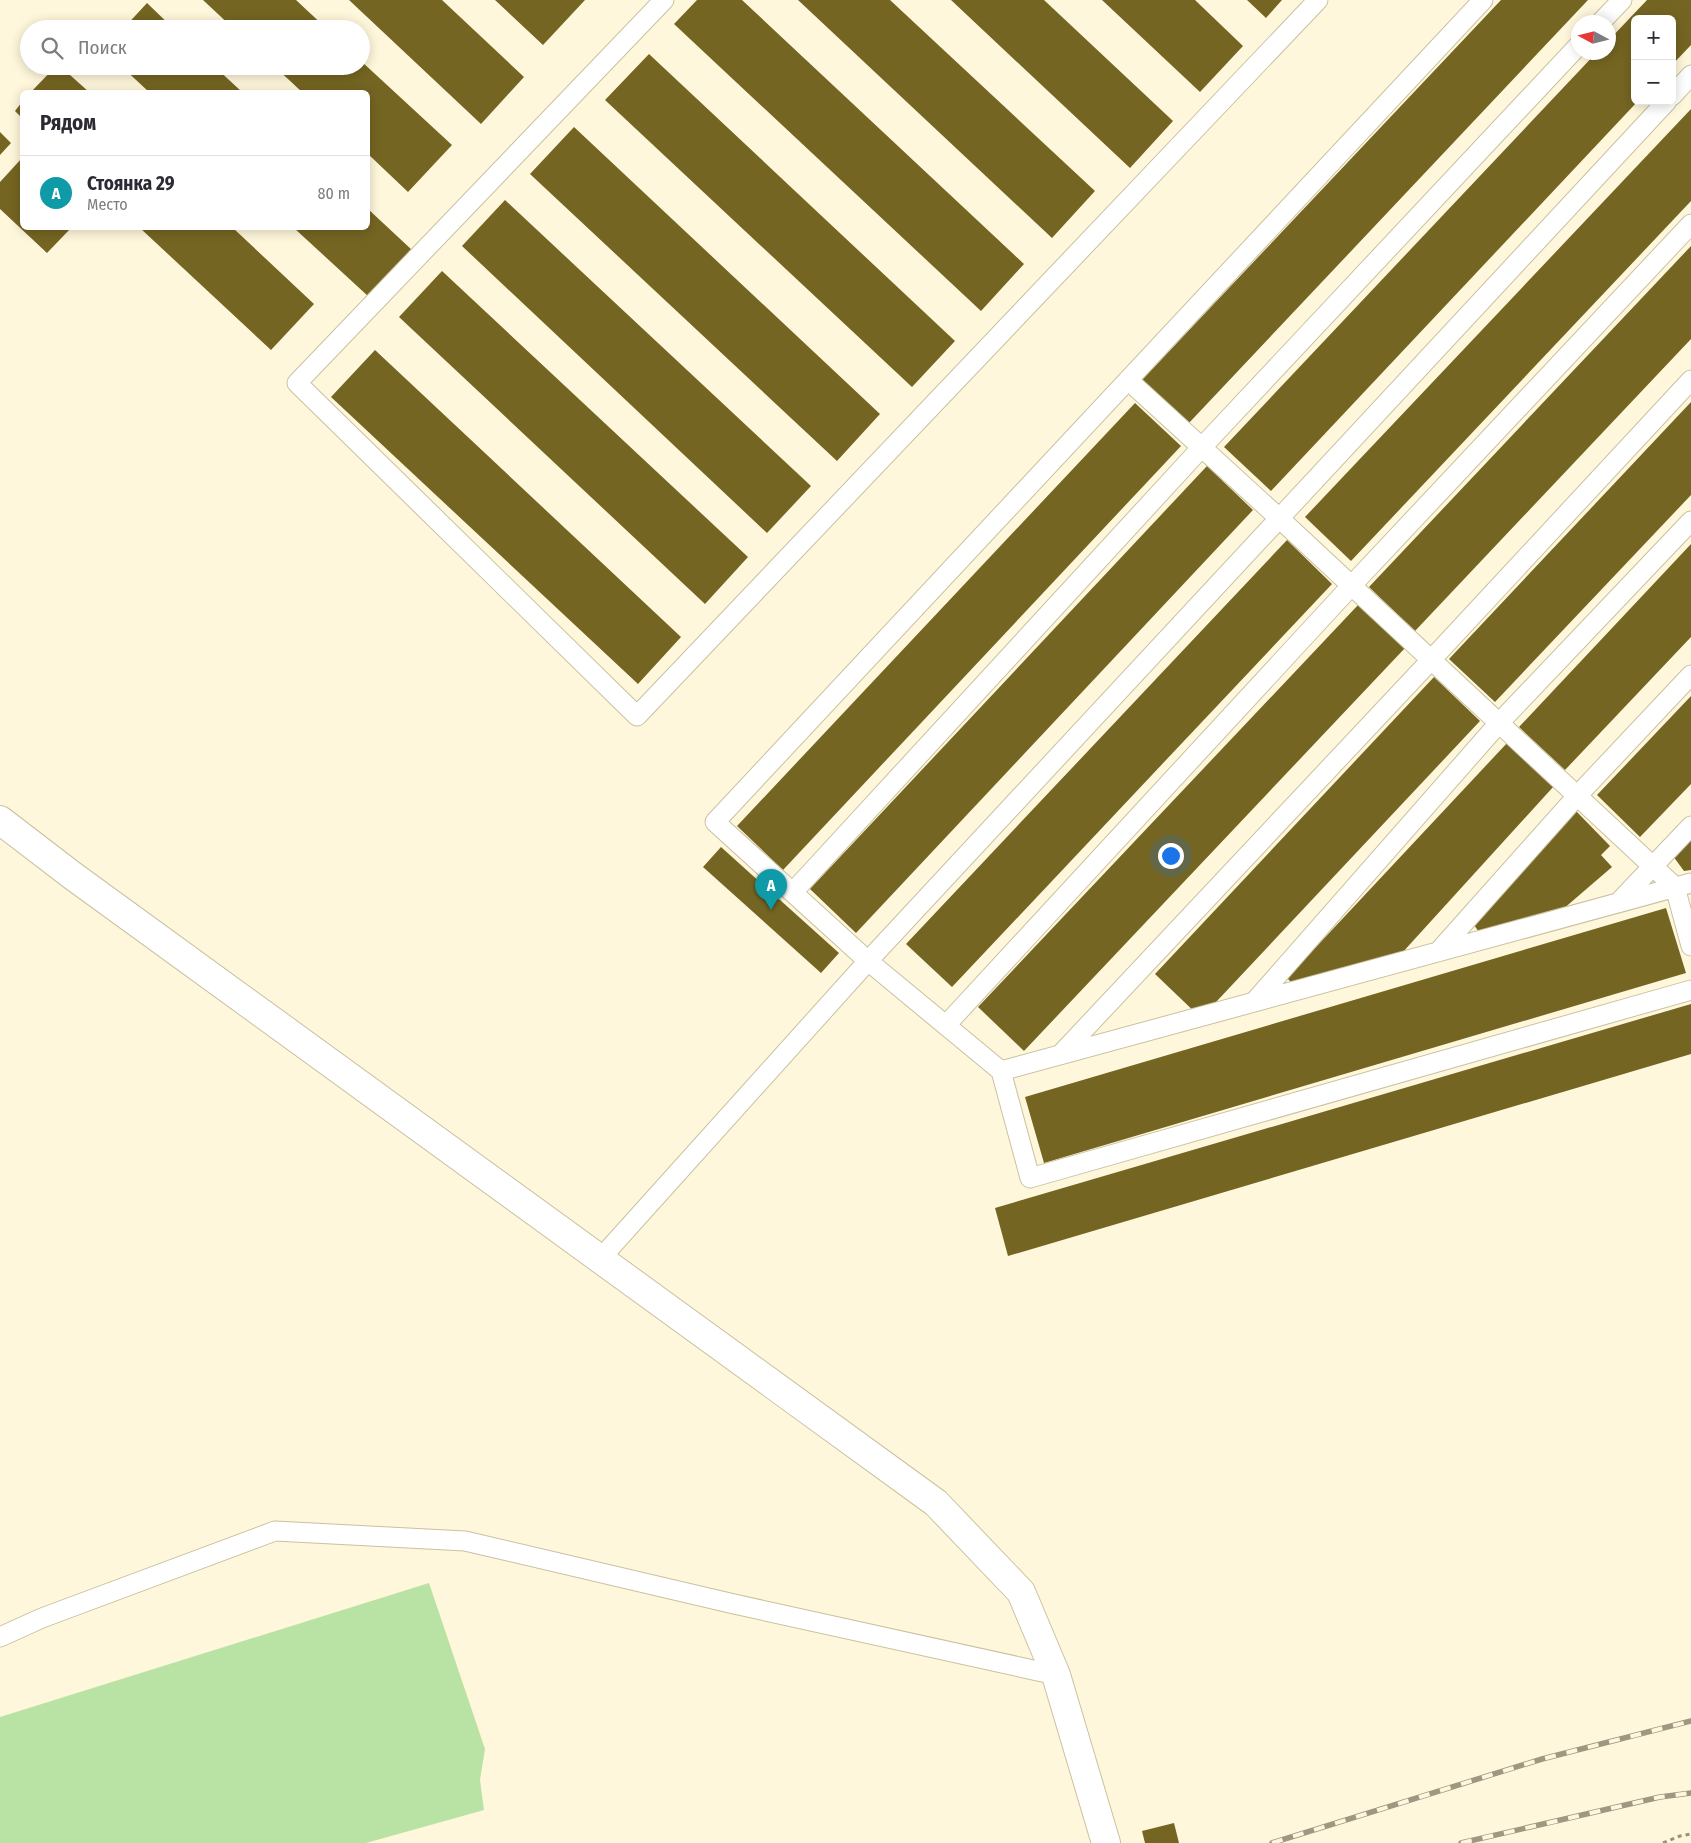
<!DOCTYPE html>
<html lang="ru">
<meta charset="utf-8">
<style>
:root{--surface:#fff;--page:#f7f7f7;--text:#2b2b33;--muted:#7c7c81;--line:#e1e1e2;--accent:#1b6867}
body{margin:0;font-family:"Fira Sans Condensed",sans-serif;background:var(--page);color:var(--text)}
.controls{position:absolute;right:15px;top:15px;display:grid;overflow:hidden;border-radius:8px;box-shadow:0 2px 12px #0003}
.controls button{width:45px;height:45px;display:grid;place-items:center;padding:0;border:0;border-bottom:1px solid var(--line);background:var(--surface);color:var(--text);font:25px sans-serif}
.compass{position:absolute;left:1571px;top:15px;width:45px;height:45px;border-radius:50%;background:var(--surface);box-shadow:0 2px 12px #0003;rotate:277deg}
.you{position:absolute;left:1170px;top:855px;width:18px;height:18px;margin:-12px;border:4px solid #fff;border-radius:50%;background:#1a73e8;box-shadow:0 0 0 8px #1a73e833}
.badge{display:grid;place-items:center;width:32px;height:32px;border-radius:50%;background:var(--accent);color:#fff;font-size:16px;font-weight:700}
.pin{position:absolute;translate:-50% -41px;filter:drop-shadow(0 1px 2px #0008)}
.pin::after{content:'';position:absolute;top:26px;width:18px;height:15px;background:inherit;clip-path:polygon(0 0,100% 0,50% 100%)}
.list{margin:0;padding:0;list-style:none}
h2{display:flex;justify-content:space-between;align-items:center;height:65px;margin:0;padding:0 20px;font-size:21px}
h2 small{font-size:16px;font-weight:400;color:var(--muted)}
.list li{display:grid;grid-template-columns:32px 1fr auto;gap:15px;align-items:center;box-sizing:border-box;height:75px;padding:0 20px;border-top:1px solid var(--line)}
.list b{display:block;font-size:19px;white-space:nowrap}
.list p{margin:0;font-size:16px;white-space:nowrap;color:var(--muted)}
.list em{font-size:16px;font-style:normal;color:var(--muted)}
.icon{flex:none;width:28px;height:28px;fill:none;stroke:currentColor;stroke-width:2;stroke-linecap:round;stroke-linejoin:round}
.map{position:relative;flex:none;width:1691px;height:1843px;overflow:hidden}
.search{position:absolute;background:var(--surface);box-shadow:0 2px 12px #0003;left:20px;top:20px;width:350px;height:55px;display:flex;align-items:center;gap:12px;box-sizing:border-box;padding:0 18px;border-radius:28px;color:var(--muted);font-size:19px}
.panel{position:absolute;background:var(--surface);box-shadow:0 2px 12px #0003;left:20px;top:90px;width:350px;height:140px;border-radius:8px}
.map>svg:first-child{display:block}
.green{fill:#b9e3a4}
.building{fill:#756522}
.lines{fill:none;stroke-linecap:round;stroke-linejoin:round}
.service-casing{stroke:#c9c1a0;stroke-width:21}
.minor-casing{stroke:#c9c1a0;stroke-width:30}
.path{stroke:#97927d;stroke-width:3;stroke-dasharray:4 4;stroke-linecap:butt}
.service{stroke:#fff;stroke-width:19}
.minor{stroke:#fff;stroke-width:28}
.rail-casing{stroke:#9e9883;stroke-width:5.5}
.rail{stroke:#fef7db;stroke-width:4;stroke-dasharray:11;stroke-linecap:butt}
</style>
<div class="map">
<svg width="1691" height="1843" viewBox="0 0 1691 1843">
<rect width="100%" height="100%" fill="#fef7db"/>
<!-- green -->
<path class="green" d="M429,1583L485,1749L480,1780L484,1810L366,1843H0V1717Z"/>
<!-- building -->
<path class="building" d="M203,0H296L327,29H234Z
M349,0H442L524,77L481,124Z
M495,0H585L543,45Z
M697,0H742L1024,264L981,311L674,24Z
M798,0H890L1095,191L1052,238Z
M951,0H1044L1173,121L1130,168Z
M1102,0H1195L1243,46L1200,92Z
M1247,0H1282L1266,18Z
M1501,0H1588L1188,424L1142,380Z
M1647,0H1691V45L1672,65V19H1635V101H1638L1271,491L1224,447L1597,52H1608V41Z
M147,3L174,29H123Z
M649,54L955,341L912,387L605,100Z
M361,61L452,145L408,192L368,154V92H302L274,66H361Z
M56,66H60L89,92H31Z
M121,66H214L242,92H149Z
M22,102V118L15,111Z
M1691,109V201L1351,561L1305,517Z
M574,127L880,414L837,461L530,174Z
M0,132L11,143L0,155Z
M22,158V228H71L47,253L0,209V182Z
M505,200L811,486L767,533L462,246Z
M368,209L412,250L369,297L294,228H368Z
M140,228H233L314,304L271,350Z
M1691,246V339L1415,631L1369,587Z
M442,271L748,557L705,604L399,317Z
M375,350L681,637L638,684L331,397Z
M1691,402V495L1495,702L1449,659Z
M1135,403L1181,446L783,870L737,826Z
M1207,466L1253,510L856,933L810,889Z
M1287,540L1332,584L952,987L906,944Z
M1691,544V637L1565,770L1519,727Z
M1359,604L1405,648L1024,1051L978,1007Z
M1434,677L1480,721L1201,1018L1155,974Z
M1691,696V784L1640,837L1597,795Z
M1508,742L1554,786L1402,953L1301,992L1287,978Z
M1576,811L1610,846L1601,855L1612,867L1562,910L1481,935L1472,922Z
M1691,840V870L1684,871L1670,852Z
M721,847L839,953L821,973L703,867Z
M1666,908L1686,973L1044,1163L1025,1097Z
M1691,1004V1054L1008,1256L995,1208Z
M1174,1823L1179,1843H1145L1142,1831Z"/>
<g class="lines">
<defs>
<path id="service" d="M664,0L297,383L637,716L1318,0
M1483,0L715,822L868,961L1001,1071L1030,1178L1691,990
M1601,22L1622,0
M1672,96L1691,75
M1128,380L1279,518L1675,887L1691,946
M793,892L1202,447L1578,46
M1618,903L1691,826
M1438,952L1577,796L1691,675
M1255,1001L1499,723L1691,521
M946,1025L1352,585L1691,224
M1061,1054L1431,660L1691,380
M1001,1071L1691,883
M600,1259L868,961L1667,101
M0,1637L42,1618L275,1531L465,1541L734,1604L1056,1675"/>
<path id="minor" d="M0,820L73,876L936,1503L1021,1592L1056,1675L1106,1843"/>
</defs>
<!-- service casing -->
<use href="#service" class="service-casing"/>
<!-- minor casing -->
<use href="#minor" class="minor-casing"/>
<!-- path -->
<path class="path" d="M1663,1843L1680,1836L1691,1834"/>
<!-- service -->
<use href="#service" class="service"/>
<!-- minor -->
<use href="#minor" class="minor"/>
<defs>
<path id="rail" d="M1272,1843L1542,1759L1691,1721
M1461,1843L1660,1797L1691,1793"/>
</defs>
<!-- rail casing -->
<use href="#rail" class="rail-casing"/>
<!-- rail -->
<use href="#rail" class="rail"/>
</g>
</svg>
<div class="controls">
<button>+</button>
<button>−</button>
</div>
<svg class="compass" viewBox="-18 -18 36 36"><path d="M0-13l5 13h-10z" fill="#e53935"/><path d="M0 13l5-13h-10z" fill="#7c7c81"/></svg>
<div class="you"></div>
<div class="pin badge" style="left:771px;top:910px;background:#0f9aa8">A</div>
<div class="search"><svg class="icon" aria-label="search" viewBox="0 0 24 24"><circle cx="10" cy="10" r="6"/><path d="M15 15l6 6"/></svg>Поиск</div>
<section class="panel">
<h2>Рядом<small></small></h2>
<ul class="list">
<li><span class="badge" style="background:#0f9aa8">A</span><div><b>Стоянка 29</b><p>Место</p></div><em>80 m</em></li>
</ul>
</section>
</div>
